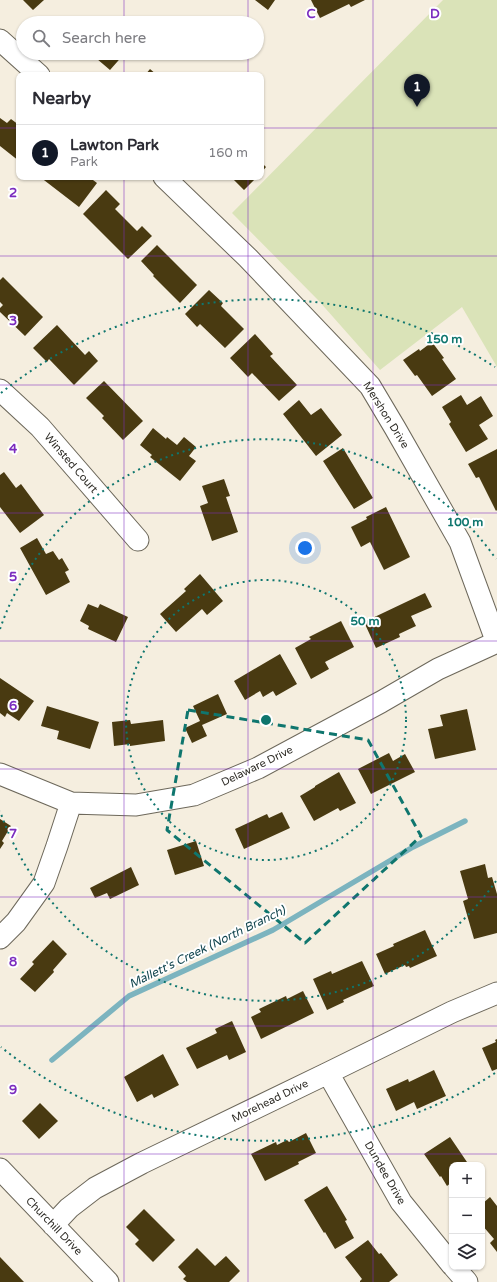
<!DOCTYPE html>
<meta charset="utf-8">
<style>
:root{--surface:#fff;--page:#f2f2f3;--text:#2b2b33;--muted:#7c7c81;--line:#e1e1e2;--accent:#111827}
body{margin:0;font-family:"Varela Round",sans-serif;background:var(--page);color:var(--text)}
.controls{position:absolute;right:12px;bottom:12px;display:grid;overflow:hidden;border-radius:8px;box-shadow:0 1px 3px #0004}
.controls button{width:36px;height:36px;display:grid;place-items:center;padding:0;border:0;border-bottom:1px solid var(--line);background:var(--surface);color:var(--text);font:20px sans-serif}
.you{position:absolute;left:305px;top:548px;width:14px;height:14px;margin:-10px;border:3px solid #fff;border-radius:50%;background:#1a73e8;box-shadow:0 0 0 6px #1a73e833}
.badge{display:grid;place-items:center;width:26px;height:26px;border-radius:50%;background:var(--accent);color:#fff;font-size:13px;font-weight:700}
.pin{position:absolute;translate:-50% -33px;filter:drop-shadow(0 1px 2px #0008)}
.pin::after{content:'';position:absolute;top:21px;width:14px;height:12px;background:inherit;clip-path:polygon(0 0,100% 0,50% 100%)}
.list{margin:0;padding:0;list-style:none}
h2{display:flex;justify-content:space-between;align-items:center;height:52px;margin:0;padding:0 16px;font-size:17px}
h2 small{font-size:13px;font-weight:400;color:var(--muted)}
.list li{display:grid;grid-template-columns:26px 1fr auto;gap:12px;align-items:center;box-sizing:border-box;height:56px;padding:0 16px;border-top:1px solid var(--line)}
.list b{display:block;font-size:15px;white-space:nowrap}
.list p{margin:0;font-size:13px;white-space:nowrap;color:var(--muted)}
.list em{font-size:13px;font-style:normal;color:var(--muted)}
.icon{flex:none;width:22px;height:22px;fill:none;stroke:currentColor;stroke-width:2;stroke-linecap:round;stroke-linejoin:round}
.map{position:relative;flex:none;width:497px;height:1282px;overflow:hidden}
.search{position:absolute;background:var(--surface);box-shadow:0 1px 3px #0004;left:16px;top:16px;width:248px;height:44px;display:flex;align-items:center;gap:10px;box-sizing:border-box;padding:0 14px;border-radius:22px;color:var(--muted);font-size:15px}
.panel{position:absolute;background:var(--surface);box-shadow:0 1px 3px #0004;left:16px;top:72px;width:248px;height:108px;border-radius:8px}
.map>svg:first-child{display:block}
.green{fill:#dae3b8}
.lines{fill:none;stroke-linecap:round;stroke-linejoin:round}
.stream{stroke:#7cb4bf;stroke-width:5.5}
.building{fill:#493a11}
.minor-casing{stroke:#6d685b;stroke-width:23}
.minor{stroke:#fff;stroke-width:21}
.marked{fill:none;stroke:#0f766e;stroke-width:3;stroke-dasharray:8 5;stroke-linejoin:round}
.grid{fill:none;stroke:#7b2cbf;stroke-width:1;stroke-opacity:0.55}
.ring{fill:none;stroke:#0f766e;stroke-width:2;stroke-dasharray:2 4}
.labels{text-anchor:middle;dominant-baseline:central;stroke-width:4;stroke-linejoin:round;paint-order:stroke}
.street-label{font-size:11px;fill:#2f2d27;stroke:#fff}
.water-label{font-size:12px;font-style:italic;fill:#13464f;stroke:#fff}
.grid-label{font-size:13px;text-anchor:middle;font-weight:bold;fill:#7b2cbf;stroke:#fff;stroke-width:4;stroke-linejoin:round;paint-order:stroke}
.centre{fill:#0f766e;stroke:#fff;stroke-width:2}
.ring-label{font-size:12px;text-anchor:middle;font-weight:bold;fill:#0f766e;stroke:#fff;stroke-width:4;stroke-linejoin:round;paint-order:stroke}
</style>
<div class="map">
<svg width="497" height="1282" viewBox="0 0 497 1282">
<rect width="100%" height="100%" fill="#f5eedf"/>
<!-- green -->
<path class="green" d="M443,0H497V367L462,307L380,370L318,300L232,213Z"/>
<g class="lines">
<!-- stream -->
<path class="stream" d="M52,1060L129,996L273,930L413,847L465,821"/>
</g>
<!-- building -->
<path class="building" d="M23,0H44L33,10Z
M255,0H275L268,10Z
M311,0H365L351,7L349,4L320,18Z
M90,53H125L110,70Z
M150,69L157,75H145Z
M0,118L7,123L11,119L19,125V161L0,146Z
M261,162L266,167L261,173Z
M40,177H89L97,183L79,207Z
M231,177H257L244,190Z
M106,190L120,204L115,209L137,231L142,226L152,236L128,259L83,214Z
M157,245L197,285L180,303L153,276L154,275L141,261Z
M3,277L43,317L25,336L0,312V308L3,305L0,302V280Z
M209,290L223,303L221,306L244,329L225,348L200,324L197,327L185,314Z
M57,325L85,355L89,351L98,361L74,385L49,359L47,362L33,348Z
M255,334L273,354L270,356L297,385L279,401L252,373L248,377L230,358Z
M432,342L444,358L442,359L456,379L432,396L417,375L415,376L403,360L419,349L420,351Z
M104,381L143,421L123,440L102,418L104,416L86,398Z
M461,395L467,405L481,396L493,416L479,425L488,439L466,452L449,424L451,422L442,407Z
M299,400L311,415L321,408L342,435L316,456L283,414Z
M153,428L166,439L167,437L177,445L184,437L196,447L189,456L196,461L180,481L150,457L152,455L140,445Z
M343,448L373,498L354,509L323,461Z
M497,449V510L496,511L479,477L476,478L468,464Z
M4,472L16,488L21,484L44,515L20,533L0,507V475Z
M224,479L230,496L226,497L238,532L212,541L200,506L208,503L202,486Z
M386,507L410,557L384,570L370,542L361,547L351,527L367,519L366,517Z
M37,538L46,554L53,551L59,560L62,558L69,570L65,572L70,582L46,595L20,548Z
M200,574L223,601L207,615L202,609L176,632L160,614L186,591L184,589Z
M425,593L432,607L411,616L416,626L399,634L400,637L376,648L364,622Z
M88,604L98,608L100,604L128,617L116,642L88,629L89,626L80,621Z
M341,621L354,647L325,662L329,669L311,679L295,648L311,639L309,637Z
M280,654L297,684L276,696L273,691L263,697L260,691L245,700L234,681Z
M0,678L34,701L19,721L7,713L5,717L0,713Z
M218,694L227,714L202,725L207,736L192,743L185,728L200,721L193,706Z
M47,706L99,722L90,749L57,739L59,731L41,726Z
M467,709L476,750L435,759L428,729L443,726L440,715Z
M130,720L131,724L163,720L165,741L130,746V744L114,746L112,722Z
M389,753L393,761L405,754L415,772L371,794L358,769Z
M339,772L356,803L340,811L338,808L314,821L300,796L315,787V786Z
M282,812L290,828L244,849L235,829L267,814L269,818Z
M0,819L11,826L2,841L4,843L0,849Z
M196,841L204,866L175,875L167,850Z
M485,864L488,878L492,877L497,894V933L474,939L463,901L468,899L460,871Z
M131,867L139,885L110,899L107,893L95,898L90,888Z
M425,930L437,956L410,968L409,966L406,967L405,965L385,974L376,954L394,946L393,944Z
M53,940L67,954L53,970L54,972L35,992L20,979L34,964L32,962Z
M362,961L374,986L343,1000L344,1002L327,1010L313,979L331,971L332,974Z
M303,991L314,1013L261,1039L251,1017L261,1012L259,1009L286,996L287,999Z
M232,1021L246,1052L229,1060L227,1055L197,1069L186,1048L217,1033L215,1029Z
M497,1039V1069L492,1071L482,1048L496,1042L495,1040Z
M163,1054L179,1085L154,1098L152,1094L137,1102L124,1077Z
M434,1070L446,1096L417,1109L414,1102L396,1111L386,1089L408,1079L409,1082Z
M40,1103L58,1121L39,1139L22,1121Z
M306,1133L316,1153L298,1162L299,1164L265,1181L251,1154L276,1142L277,1145L287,1140L289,1142Z
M450,1137L469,1165H452V1182L447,1186L441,1176L440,1177L424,1154Z
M327,1186L347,1220L345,1221L354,1238L335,1249L325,1232L324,1233L304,1200Z
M490,1197L497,1206V1252L490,1243L494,1239L482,1225V1204Z
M144,1209L175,1240L153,1262L135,1244L139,1240L126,1227Z
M368,1240L379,1254L381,1253L398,1275L389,1282H360V1281L362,1279L345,1257Z
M197,1248L215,1266L226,1256L240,1271L229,1282H187L183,1279L186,1276L178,1267Z
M0,1257L24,1282H0Z"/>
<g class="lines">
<defs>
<path id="minor" d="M0,40L39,75
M164,177L248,258L370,386L395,428L460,542L497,643
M0,390L40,427L138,540
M0,774L71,803L136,805L194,795L258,768L381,702L438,669L497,642
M0,938L16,922L44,883L57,846L71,803
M328,1073L401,1202L452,1265
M0,1169L108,1282
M53,1225L69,1208L95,1188L142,1163L328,1073L452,1012L497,993
M454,1267L467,1282"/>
</defs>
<!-- minor casing -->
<use href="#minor" class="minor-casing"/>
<!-- minor -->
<use href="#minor" class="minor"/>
</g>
<!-- marked area -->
<path class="marked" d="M188,710L368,740L421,836L305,943L167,830Z"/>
<!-- grid -->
<path class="grid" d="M124,0V23M248,0V23M373,0V1282M124,53V75M248,53V75M0,128H19M261,128H497M124,177V1282M248,177V1282M0,256H497M0,385H497M0,513H497M0,641H497M0,769H497M0,897H497M0,1026H497M0,1154H497"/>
<!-- distance rings -->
<g class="ring">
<circle cx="266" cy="720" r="140"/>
<path d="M496 881A281 281 0 0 1 0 811M0 629A281 281 0 0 1 496 559"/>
<path d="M495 1073A421 421 0 0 1 1 1047M1 393A421 421 0 0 1 495 367"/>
</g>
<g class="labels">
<!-- street labels -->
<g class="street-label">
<text transform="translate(386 415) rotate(58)">Mershon Drive</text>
<text transform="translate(71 463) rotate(49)">Winsted Court</text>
<text transform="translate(257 766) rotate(-26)">Delaware Drive</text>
<text transform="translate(270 1101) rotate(-26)">Morehead Drive</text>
<text transform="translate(385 1173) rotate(60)">Dundee Drive</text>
<text transform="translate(54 1226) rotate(46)">Churchill Drive</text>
</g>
<!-- water labels -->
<g class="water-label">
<text transform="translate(207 947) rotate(-26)">Mallett's Creek (North Branch)</text>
</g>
</g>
<g class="grid-label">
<text x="311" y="18">C</text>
<text x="435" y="18">D</text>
<text x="13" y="197">2</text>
<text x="13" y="325">3</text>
<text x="13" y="453">4</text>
<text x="13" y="581">5</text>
<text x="13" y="710">6</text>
<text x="13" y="838">7</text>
<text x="13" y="966">8</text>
<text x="13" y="1094">9</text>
</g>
<circle cx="266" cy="720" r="6" class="centre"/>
<g class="ring-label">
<text x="444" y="343">150 m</text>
<text x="465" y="526">100 m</text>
<text x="365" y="625">50 m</text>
</g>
</svg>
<div class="controls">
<button>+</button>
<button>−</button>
<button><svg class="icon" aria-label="layers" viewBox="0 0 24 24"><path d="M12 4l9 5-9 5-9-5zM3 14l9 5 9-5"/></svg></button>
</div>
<div class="you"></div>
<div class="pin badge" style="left:417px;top:107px">1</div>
<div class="search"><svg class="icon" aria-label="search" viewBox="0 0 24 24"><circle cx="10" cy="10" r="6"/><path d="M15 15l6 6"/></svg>Search here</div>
<section class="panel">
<h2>Nearby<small></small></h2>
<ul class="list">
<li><span class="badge">1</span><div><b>Lawton Park</b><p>Park</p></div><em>160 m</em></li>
</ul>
</section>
</div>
